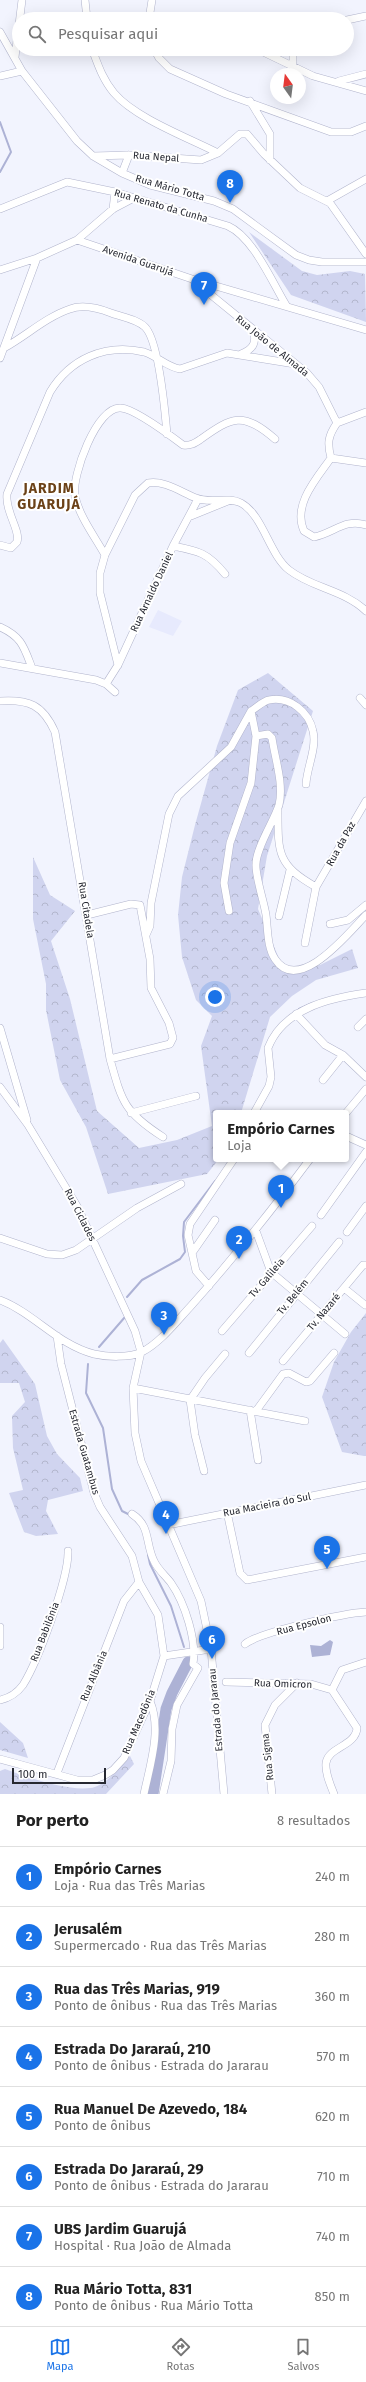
<!DOCTYPE html>
<html lang="pt">
<meta charset="utf-8">
<style>
:root{--surface:#fff;--page:#f6f6f6;--text:#222;--muted:#767676;--line:#e0e0e0;--accent:#1a73e8}
body{margin:0;font-family:"Fira Sans",sans-serif;background:var(--page);color:var(--text)}
.compass{position:absolute;left:270px;top:68px;width:36px;height:36px;border-radius:50%;background:var(--surface);box-shadow:0 4px 16px #0002;rotate:346deg}
.scale{position:absolute;left:12px;bottom:10px;width:94px;box-sizing:border-box;padding-left:4px;border:2px solid #272932;border-top:0;font-size:11px;line-height:14px;white-space:nowrap;color:#272932;-webkit-text-stroke:3px #fff;paint-order:stroke}
.you{position:absolute;left:215px;top:997px;width:14px;height:14px;margin:-10px;border:3px solid #fff;border-radius:50%;background:#1a73e8;box-shadow:0 0 0 6px #1a73e833}
.badge{display:grid;place-items:center;width:26px;height:26px;border-radius:50%;background:var(--accent);color:#fff;font-size:13px;font-weight:700}
.pin{position:absolute;translate:-50% -33px;filter:drop-shadow(0 1px 2px #0008)}
.pin::after{content:'';position:absolute;top:21px;width:14px;height:12px;background:inherit;clip-path:polygon(0 0,100% 0,50% 100%)}
.popup{position:absolute;left:213px;top:1110px;width:136px;height:52px;box-sizing:border-box;display:grid;place-content:center;border-radius:4px;background:var(--surface);filter:drop-shadow(0 1px 3px #0005);font-size:13px;white-space:nowrap;color:var(--muted)}
.popup b{font-size:15px;color:var(--text)}
.popup::after{content:'';position:absolute;left:50%;top:100%;margin-left:-8px;border:8px solid transparent;border-top-color:var(--surface)}
.list{margin:0;padding:0;list-style:none}
h2{display:flex;justify-content:space-between;align-items:center;height:52px;margin:0;padding:0 16px;font-size:17px}
h2 small{font-size:13px;font-weight:400;color:var(--muted)}
.list li{display:grid;grid-template-columns:26px 1fr auto;gap:12px;align-items:center;box-sizing:border-box;height:60px;padding:0 16px;border-top:1px solid var(--line)}
.list b{display:block;font-size:15px;white-space:nowrap}
.list p{margin:0;font-size:13px;white-space:nowrap;color:var(--muted)}
.list em{font-size:13px;font-style:normal;color:var(--muted)}
.icon{flex:none;width:22px;height:22px;fill:none;stroke:currentColor;stroke-width:2;stroke-linecap:round;stroke-linejoin:round}
.map{position:relative;flex:none;width:366px;height:1794px;overflow:hidden}
.search{position:absolute;background:var(--surface);box-shadow:0 4px 16px #0002;left:12px;right:12px;top:12px;height:44px;display:flex;align-items:center;gap:10px;box-sizing:border-box;padding:0 14px;border-radius:22px;color:var(--muted);font-size:15px}
.sheet{height:532px;background:var(--surface)}
nav{display:flex;justify-content:space-around;align-items:center;box-sizing:border-box;height:56px;border-top:1px solid var(--line);background:var(--surface);font-size:11px;color:var(--muted)}
nav a{display:grid;justify-items:center;gap:2px}
nav .on{color:var(--accent)}
.map>svg:first-child{display:block}
.built{fill:#e7eafd}
.forest{fill:url(#forest-crowns)}
.water{fill:#adb2d5}
.lines{fill:none;stroke-linecap:round;stroke-linejoin:round}
.stream{stroke:#adb2d5;stroke-width:2}
.river{stroke:#adb2d5;stroke-width:11}
.minor-casing{stroke:#b1b4cc;stroke-width:8}
.minor{stroke:#fff;stroke-width:7}
.labels{text-anchor:middle;dominant-baseline:central;stroke-width:4;stroke-linejoin:round;paint-order:stroke}
.street-label{font-size:10px;fill:#272932;stroke:#fff}
.district-label{font-size:14px;font-weight:bold;letter-spacing:1px;fill:#6c4218;stroke:#fff}
</style>
<div class="map">
<svg width="366" height="1794" viewBox="0 0 366 1794">
<defs>
<pattern id="forest-crowns" width="20" height="18" patternUnits="userSpaceOnUse"><rect width="20" height="18" fill="#d0d4ef"/><path d="M2 6a3 3 0 1 1 6 0M12 15a3 3 0 1 1 6 0" fill="none" stroke="#b3b6cd"/></pattern>
</defs>
<rect width="100%" height="100%" fill="#f2f4fe"/>
<!-- built -->
<path class="built" d="M158,610L182,621L173,636L149,627Z"/>
<!-- forest -->
<path class="forest" d="M249,232L302,271L317,275L350,271L365,274L366,322L291,295Z
M268,673L313,711L267,856L258,909L284,970L320,965L352,949L358,968L316,980L292,996L270,1017L241,1113H216V1159H219L207,1174L108,1194L86,1127L60,1080L46,1010V984L33,919V857L50,895L75,911L51,941L70,999L97,1111L139,1148L177,1140L212,1126L201,1046L212,1016L196,1000L182,957L178,915L182,877L195,825L217,746L238,690Z
M366,1313V1456H364L342,1452L322,1397L334,1362L351,1332Z
M3,1339L35,1384L47,1436L57,1454L80,1478L83,1491L48,1500L46,1511L58,1534L36,1536L24,1532L9,1493L23,1490L13,1448L12,1416L25,1402L19,1383H0V1343Z
M0,1722L23,1743L28,1758L0,1750Z
M130,1756L134,1764L106,1794H0V1771L5,1769C27,1777 66,1791 90,1788C105,1787 121,1766 130,1756Z"/>
<!-- water -->
<path class="water" d="M330,1640L333,1642L330,1655L312,1657L310,1645L321,1646Z"/>
<g class="lines">
<!-- stream -->
<path class="stream" d="M0,122L11,152L0,172
M299,1009L313,1003
M127,1297L142,1280L180,1259L185,1252L183,1236L184,1222L215,1181
M99,1347L125,1317
M88,1364L86,1393L103,1428L112,1489L122,1511L130,1515
M148,1555L150,1564L171,1606L184,1647"/>
<!-- river -->
<path class="river" d="M153,1794L166,1709L172,1693L188,1662"/>
<defs>
<path id="minor" d="M85,0L87,19
M149,19L152,0
M347,20L366,16
M0,32L22,71L77,141L93,156L122,173L150,185L214,201L233,209L296,255L309,260L322,262H366
M92,49C98,65 103,80 114,93C135,118 189,138 218,153
M154,49L159,58L170,69L226,94L331,132H351L366,126
M257,49L313,76L366,91
M293,49V67
M15,57L22,0
M0,76L22,71
M339,81L366,74
M250,101L270,134V160
M93,156L129,155L201,160L218,153L240,134H247L264,154L300,188L330,203L366,254
M122,173L129,155
M327,201L366,179
M0,209L67,182L115,192L228,226C253,237 272,282 286,305
M113,209L115,192
M77,240L192,279L366,330
M0,270L37,258
M194,281L307,373L319,387L337,423
M4,348C26,336 46,317 70,309C83,304 98,308 111,313C122,317 137,319 145,327C159,341 165,411 167,434
M241,354C254,349 257,342 253,329
M0,358L37,258L77,240L113,209L134,198
M337,423L366,412
M331,458C317,478 292,505 304,531L314,537C334,533 345,518 366,525
M331,458C327,443 328,436 337,423
M331,458L366,463
M191,516L228,501
M0,545L11,548L17,542C21,531 5,512 7,494L50,392C70,359 105,343 144,352C157,356 167,367 180,369L227,353L295,364
M173,546C199,551 208,553 225,574
M105,555C95,537 79,516 75,496C71,477 97,405 121,408C135,409 171,436 183,445C191,446 195,443 201,439C232,417 243,411 275,439
M0,627C22,637 24,647 32,668
M0,663L96,680L106,684L115,692
M118,665L100,593V573L105,555L135,495L148,483C164,480 181,492 196,498C210,504 228,496 241,503C263,515 269,554 289,570C312,588 344,590 366,611
M106,684L118,665L173,546L198,499
M360,698L366,705
M0,701C29,699 43,705 55,732L110,1059C122,1102 124,1112 163,1137
M251,711C256,708 263,701 269,700C290,696 309,712 313,731C317,748 307,767 306,784
M256,736L268,734L272,738C275,759 284,784 279,805C274,821 256,848 256,864C255,876 264,901 266,915C268,930 267,947 275,959C299,996 350,931 366,915
M278,810C278,853 277,865 316,887
M87,915L131,904L140,905L150,959L151,988L169,1023L173,1038L170,1044L110,1059
M279,916L290,870
M330,924L348,920L366,905
M146,935L150,926L151,903L169,814L178,796L231,747L251,711L256,736L251,783L230,843L224,883L229,911
M305,943L316,887L366,801
M296,1014L325,1045L343,1055L366,1077
M358,1027L366,1019
M0,1028L27,1120
M323,1080L343,1055
M0,1087L28,1125L77,1206L135,1331L141,1352L133,1388L135,1433L141,1461L201,1601L211,1649L224,1794
M131,1113L196,1096
M254,1113L269,1086L271,1077L268,1048C283,1009 329,998 366,993
M346,1113L366,1089
M346,1136L366,1145
M321,1215L366,1152
M256,1231L271,1272L345,1334
M347,1232L366,1206
M0,1238L47,1254L62,1255L76,1250L137,1208L181,1184
M192,1253L188,1235L190,1224L234,1159
M209,1286L196,1271L192,1253L215,1220
M344,1288L365,1305
M0,1300C34,1313 58,1345 94,1354C107,1357 129,1358 142,1352C161,1342 176,1322 190,1307C233,1259 272,1210 310,1159
M222,1331L312,1226
M249,1353L339,1242
M283,1361L363,1265H366
M133,1388L305,1421
M250,1410L258,1460
M256,1411L283,1374L289,1373L306,1382L310,1381L334,1353
M204,1471L195,1435L190,1400L205,1378L225,1354
M227,1512L240,1573L247,1580L366,1557
M132,1514C151,1526 145,1543 154,1561C158,1570 166,1576 171,1583C185,1603 197,1641 193,1664L198,1668L177,1705L172,1729L171,1761L163,1794
M168,1525L366,1485
M0,1627V1646
M245,1644C260,1632 345,1613 366,1612
M164,1656L211,1649
M226,1682L311,1684L332,1690L357,1728C356,1746 328,1747 326,1763C325,1773 330,1784 334,1794
M332,1690L342,1670L366,1662
M0,1700C9,1698 18,1692 23,1685C38,1661 69,1578 68,1551
M0,1759L77,1780H93L105,1775L113,1770L124,1758L150,1701L164,1656L158,1615L139,1582L132,1556L100,1507L94,1493L61,1364L57,1336
M57,1773L124,1601L139,1582
M144,1794C150,1765 162,1730 150,1701
M272,1794L265,1725L275,1705L297,1683"/>
</defs>
<!-- minor casing -->
<use href="#minor" class="minor-casing"/>
<!-- minor -->
<use href="#minor" class="minor"/>
</g>
<g class="labels">
<!-- street labels -->
<g class="street-label">
<text transform="translate(156 157) rotate(4)">Rua Nepal</text>
<text transform="translate(170 188) rotate(16)">Rua Mário Totta</text>
<text transform="translate(161 206) rotate(16)">Rua Renato da Cunha</text>
<text transform="translate(138 261) rotate(19)">Avenida Guarujá</text>
<text transform="translate(272 346) rotate(39)">Rua João de Almada</text>
<text transform="translate(152 592) rotate(-65)">Rua Arnaldo Daniel</text>
<text transform="translate(341 844) rotate(-61)">Rua da Paz</text>
<text transform="translate(86 910) rotate(81)">Rua Citadela</text>
<text transform="translate(80 1215) rotate(63)">Rua Ciclades</text>
<text transform="translate(267 1278) rotate(-49)">Tv. Galileia</text>
<text transform="translate(293 1297) rotate(-51)">Tv. Belém</text>
<text transform="translate(324 1312) rotate(-50)">Tv. Nazaré</text>
<text transform="translate(84 1452) rotate(74)">Estrada Guatambus</text>
<text transform="translate(267 1505) rotate(-11)">Rua Macieira do Sul</text>
<text transform="translate(304 1625) rotate(-15)">Rua Epsolon</text>
<text transform="translate(45 1632) rotate(-69)">Rua Babilônia</text>
<text transform="translate(94 1676) rotate(-67)">Rua Albânia</text>
<text transform="translate(283 1684) rotate(2)">Rua Omicron</text>
<text transform="translate(216 1710) rotate(-95)">Estrada do Jararau</text>
<text transform="translate(139 1722) rotate(-67)">Rua Macedônia</text>
<text transform="translate(268 1757) rotate(-96)">Rua Sigma</text>
</g>
<!-- district labels -->
<g class="district-label">
<text x="49" y="488">JARDIM<tspan x="49" dy="16">GUARUJÁ</tspan></text>
</g>
</g>
</svg>
<svg class="compass" viewBox="-18 -18 36 36"><path d="M0-13l5 13h-10z" fill="#e53935"/><path d="M0 13l5-13h-10z" fill="#767676"/></svg>
<div class="scale">100 m</div>
<div class="you"></div>
<div class="pin badge" style="left:281px;top:1208px">1</div>
<div class="popup"><b>Empório Carnes</b>Loja</div>
<div class="pin badge" style="left:239px;top:1259px">2</div>
<div class="pin badge" style="left:164px;top:1335px">3</div>
<div class="pin badge" style="left:166px;top:1534px">4</div>
<div class="pin badge" style="left:327px;top:1569px">5</div>
<div class="pin badge" style="left:212px;top:1659px">6</div>
<div class="pin badge" style="left:204px;top:305px">7</div>
<div class="pin badge" style="left:230px;top:203px">8</div>
<div class="search"><svg class="icon" aria-label="search" viewBox="0 0 24 24"><circle cx="10" cy="10" r="6"/><path d="M15 15l6 6"/></svg>Pesquisar aqui</div>
</div>
<section class="sheet">
<h2>Por perto<small>8 resultados</small></h2>
<ul class="list">
<li><span class="badge">1</span><div><b>Empório Carnes</b><p>Loja · Rua das Três Marias</p></div><em>240 m</em></li>
<li><span class="badge">2</span><div><b>Jerusalém</b><p>Supermercado · Rua das Três Marias</p></div><em>280 m</em></li>
<li><span class="badge">3</span><div><b>Rua das Três Marias, 919</b><p>Ponto de ônibus · Rua das Três Marias</p></div><em>360 m</em></li>
<li><span class="badge">4</span><div><b>Estrada Do Jararaú, 210</b><p>Ponto de ônibus · Estrada do Jararau</p></div><em>570 m</em></li>
<li><span class="badge">5</span><div><b>Rua Manuel De Azevedo, 184</b><p>Ponto de ônibus</p></div><em>620 m</em></li>
<li><span class="badge">6</span><div><b>Estrada Do Jararaú, 29</b><p>Ponto de ônibus · Estrada do Jararau</p></div><em>710 m</em></li>
<li><span class="badge">7</span><div><b>UBS Jardim Guarujá</b><p>Hospital · Rua João de Almada</p></div><em>740 m</em></li>
<li><span class="badge">8</span><div><b>Rua Mário Totta, 831</b><p>Ponto de ônibus · Rua Mário Totta</p></div><em>850 m</em></li>
</ul>
</section>
<nav>
<a class="on"><svg class="icon" aria-label="map" viewBox="0 0 24 24"><path d="M3 6l6-2 6 2 6-2v14l-6 2-6-2-6 2zM9 4v14M15 6v14"/></svg>Mapa</a>
<a><svg class="icon" aria-label="directions" viewBox="0 0 24 24"><path d="M12 3l9 9-9 9-9-9zM9 14v-3h6M13 9l2 2-2 2"/></svg>Rotas</a>
<a><svg class="icon" aria-label="saved" viewBox="0 0 24 24"><path d="M7 4h10v16l-5-4-5 4z"/></svg>Salvos</a>
</nav>
